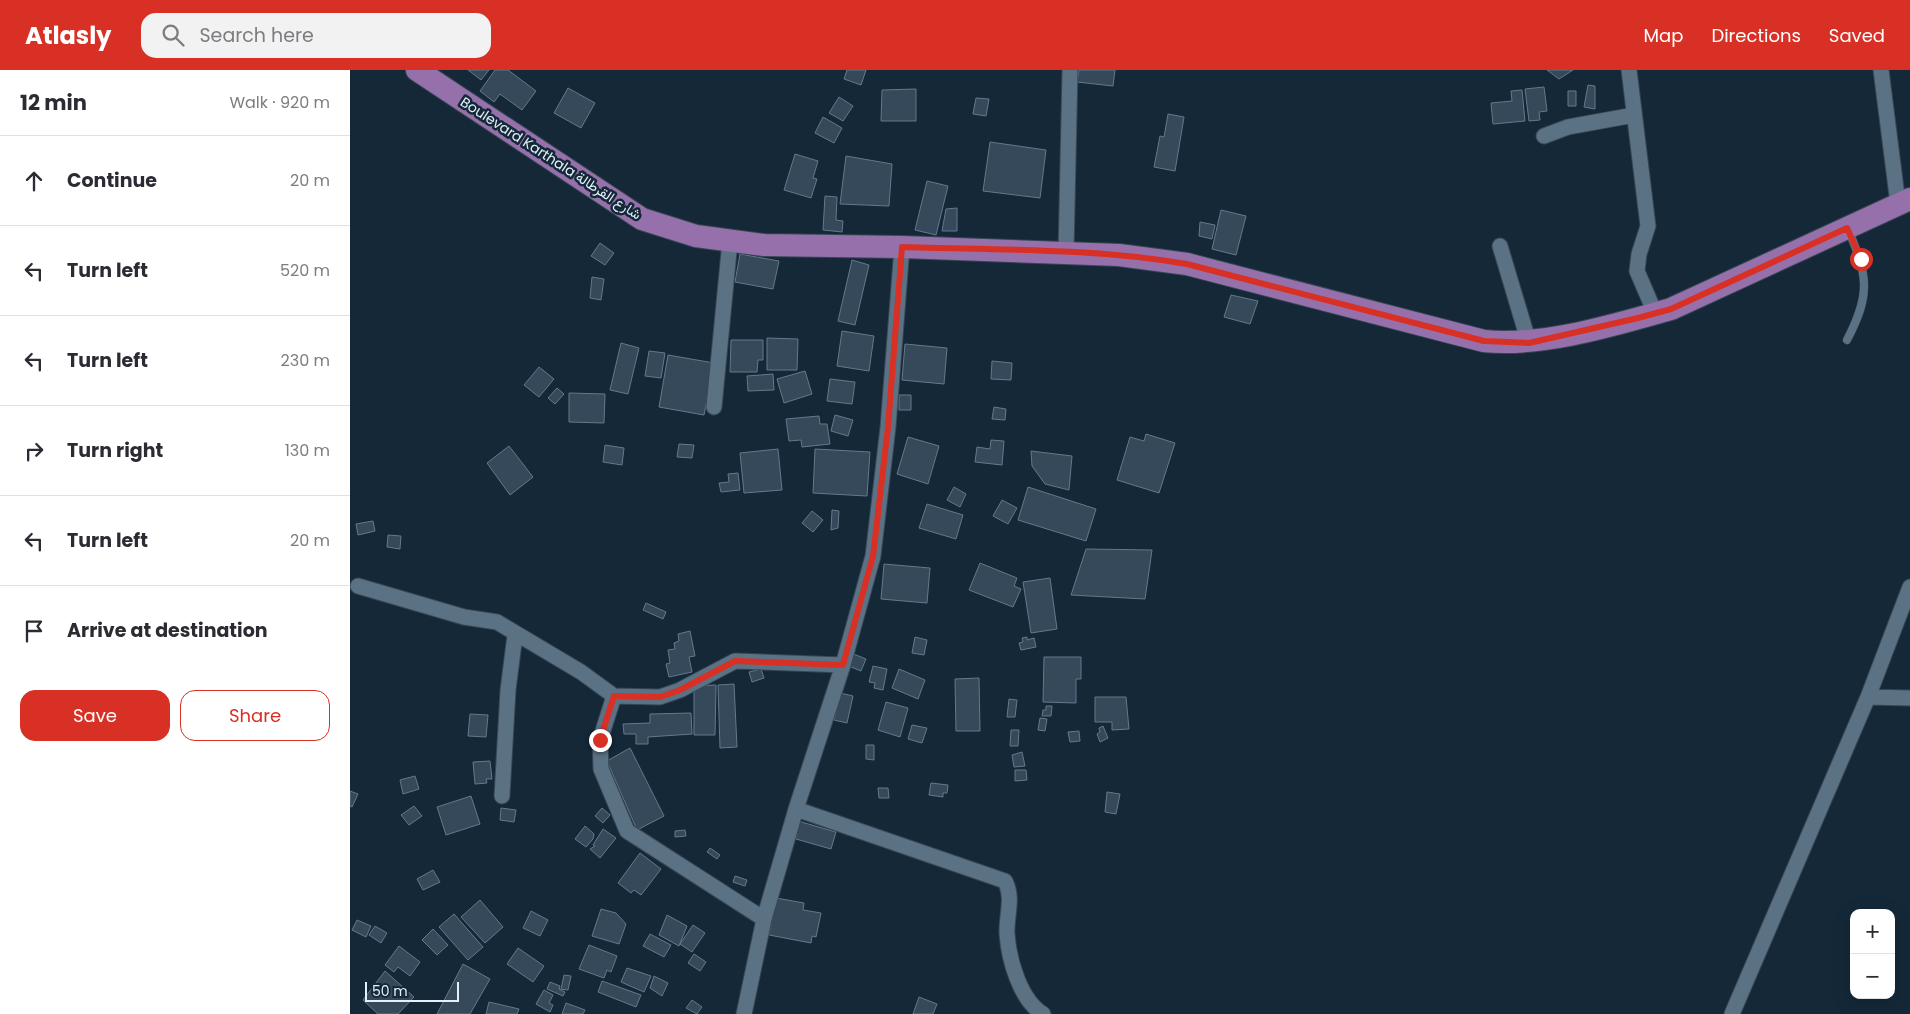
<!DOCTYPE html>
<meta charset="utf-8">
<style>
:root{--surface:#fff;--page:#f2f2f3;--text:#2b2b33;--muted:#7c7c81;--line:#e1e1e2;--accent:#d93025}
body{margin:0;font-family:Poppins,Vazirmatn,sans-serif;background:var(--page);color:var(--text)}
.controls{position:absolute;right:15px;bottom:15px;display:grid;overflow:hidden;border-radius:10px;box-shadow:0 5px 20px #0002}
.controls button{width:45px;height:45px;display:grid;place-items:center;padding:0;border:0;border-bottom:1px solid var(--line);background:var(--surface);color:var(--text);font:25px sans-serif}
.scale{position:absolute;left:15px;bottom:12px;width:94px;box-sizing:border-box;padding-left:5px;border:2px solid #e4f0fb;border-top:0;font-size:14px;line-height:18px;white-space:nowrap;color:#e4f0fb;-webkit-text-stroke:4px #142838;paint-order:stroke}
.stop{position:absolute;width:15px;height:15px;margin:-11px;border:4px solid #d93025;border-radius:50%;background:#fff}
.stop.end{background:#d93025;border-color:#fff;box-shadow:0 1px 5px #0008}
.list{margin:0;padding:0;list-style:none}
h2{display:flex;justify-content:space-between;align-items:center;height:65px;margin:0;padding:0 20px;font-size:21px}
h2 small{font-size:16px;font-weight:400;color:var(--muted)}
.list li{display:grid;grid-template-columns:32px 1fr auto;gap:15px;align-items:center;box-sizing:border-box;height:90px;padding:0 20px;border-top:1px solid var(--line)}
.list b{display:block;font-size:19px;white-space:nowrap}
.list em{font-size:16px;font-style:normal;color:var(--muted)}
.actions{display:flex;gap:10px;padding:15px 20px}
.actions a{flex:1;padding:11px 0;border:1px solid var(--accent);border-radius:15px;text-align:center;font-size:18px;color:var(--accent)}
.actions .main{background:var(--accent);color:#fff}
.icon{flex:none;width:28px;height:28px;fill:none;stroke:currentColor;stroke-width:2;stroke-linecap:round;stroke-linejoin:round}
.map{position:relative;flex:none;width:1560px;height:944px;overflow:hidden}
header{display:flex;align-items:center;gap:30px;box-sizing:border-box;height:70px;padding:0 25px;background:var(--accent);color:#fff}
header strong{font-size:24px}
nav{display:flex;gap:28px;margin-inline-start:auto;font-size:18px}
.search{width:350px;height:45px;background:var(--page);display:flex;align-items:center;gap:12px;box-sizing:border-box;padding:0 18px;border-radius:15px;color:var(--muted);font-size:19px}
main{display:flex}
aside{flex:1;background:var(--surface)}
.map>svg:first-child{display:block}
.building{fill:#35495b;stroke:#63798c}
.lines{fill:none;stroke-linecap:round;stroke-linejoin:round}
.service-casing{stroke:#374654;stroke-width:9}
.minor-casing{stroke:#374654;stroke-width:17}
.primary-casing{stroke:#374654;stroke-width:24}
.service{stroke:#5b7184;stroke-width:8}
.minor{stroke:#5b7184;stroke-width:15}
.primary{stroke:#9670ab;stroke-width:22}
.route{stroke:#d93025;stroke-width:6}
.labels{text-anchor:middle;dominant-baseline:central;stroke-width:5;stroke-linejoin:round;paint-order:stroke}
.street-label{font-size:14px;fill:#e4f0fb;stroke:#142838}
</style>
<header>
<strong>Atlasly</strong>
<div class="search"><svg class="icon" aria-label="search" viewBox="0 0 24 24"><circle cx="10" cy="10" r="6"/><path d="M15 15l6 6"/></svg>Search here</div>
<nav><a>Map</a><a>Directions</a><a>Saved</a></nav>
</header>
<main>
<aside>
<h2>12 min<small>Walk · 920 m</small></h2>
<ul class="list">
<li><svg class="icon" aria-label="ahead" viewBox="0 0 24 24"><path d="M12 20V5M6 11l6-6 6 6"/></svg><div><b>Continue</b></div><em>20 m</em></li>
<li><svg class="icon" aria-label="left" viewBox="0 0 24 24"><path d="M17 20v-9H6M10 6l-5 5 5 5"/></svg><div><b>Turn left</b></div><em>520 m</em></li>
<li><svg class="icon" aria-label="left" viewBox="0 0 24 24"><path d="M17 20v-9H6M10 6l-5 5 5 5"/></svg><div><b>Turn left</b></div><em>230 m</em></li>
<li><svg class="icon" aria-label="right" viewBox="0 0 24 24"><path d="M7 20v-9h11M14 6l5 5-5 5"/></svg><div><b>Turn right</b></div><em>130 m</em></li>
<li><svg class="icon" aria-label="left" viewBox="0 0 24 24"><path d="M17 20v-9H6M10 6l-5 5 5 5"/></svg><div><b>Turn left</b></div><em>20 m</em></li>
<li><svg class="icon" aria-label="arrive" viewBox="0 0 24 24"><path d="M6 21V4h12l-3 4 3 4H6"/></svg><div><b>Arrive at destination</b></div></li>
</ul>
<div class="actions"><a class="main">Save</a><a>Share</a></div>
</aside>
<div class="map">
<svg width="1560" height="944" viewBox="0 0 1560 944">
<rect width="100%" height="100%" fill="#142838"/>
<!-- building -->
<path class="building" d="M118,0H139L131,10Z
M145,0H158L186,21L172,40L150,24L144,32L130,21Z
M497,0H516L511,15L494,9Z
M729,0H765L763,16L727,12Z
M1197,0H1223L1209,9Z
M1238,15L1245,16V39L1234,37Z
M1194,17L1197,41L1189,42L1190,50L1179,51L1175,19Z
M218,18L245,33L231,58L204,43Z
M566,19V51H531L532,20Z
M1172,20L1175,51L1143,54L1141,33L1162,31L1161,21Z
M1218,21H1226V36H1218Z
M489,27L503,36L493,51L479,43Z
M626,28L639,29L636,46L623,44Z
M818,44L834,47L825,101L804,97L810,66L814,67Z
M473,47L492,58L484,73L465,63Z
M640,72L696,80L690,128L633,121Z
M445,84L468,91L463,108L467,109L461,128L434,120Z
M496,86L542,94L539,136L490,134Z
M577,111L598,116L586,165L565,160Z
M475,126L487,127L486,150L493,151L492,162L473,160Z
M607,138V161H592L596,139Z
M871,140L896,146L886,185L862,179Z
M850,152L865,155L862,169L849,166Z
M250,173L264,183L255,195L241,186Z
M390,184L429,191L423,219L385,212Z
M502,190L519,195L505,255L488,251Z
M242,207L254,209L251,230L240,228Z
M881,225L908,231L900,254L874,247Z
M492,261L524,266L519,301L487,296Z
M417,268L448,269L447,300H417Z
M381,270H413V290H408L407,302H380Z
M271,273L289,278L278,324L260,320Z
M555,274L597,278L594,314L552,310Z
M299,281L315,283L311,308L295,306Z
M318,285L364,293L354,345L309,337Z
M642,291L662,293L661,310L641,309Z
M189,297L204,309L189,327L174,315Z
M455,301L462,324L434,333L427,309Z
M423,304L424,320L398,321L397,306Z
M480,309L505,312L502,334L477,331Z
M207,318L214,324L205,334L198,328Z
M219,323L255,324L254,353L219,352Z
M549,325H561V340H549Z
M644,337L656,339L655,350L642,349Z
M485,345L503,350L498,366L481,361Z
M469,346L470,354H477L480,374L452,377L451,370L439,371L436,349Z
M796,364L825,373L809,423L767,410L780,367L794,371Z
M558,367L589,376L578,414L547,404Z
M641,370L654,371L652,395L625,392L627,377L640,379Z
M329,374L344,375L342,388L327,387Z
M255,375L274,378L272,395L253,392Z
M159,376L183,407L160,425L137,393Z
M428,379L432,420L394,423L390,383Z
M465,379L520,382L517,426L463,423Z
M681,381L722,386L719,420L695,414L682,396Z
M388,403L390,420L371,422L369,413L379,412L378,404Z
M604,417L616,424L610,437L597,430Z
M678,417L746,439L736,471L668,450Z
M652,430L667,438L658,454L643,446Z
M577,434L613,445L606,469L569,458Z
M482,440L489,441L488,458L481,460Z
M462,441L473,450L463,462L452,453Z
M23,451L25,461L8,465L6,454Z
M38,465L51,466L50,479L37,477Z
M736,479L802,480L795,529L721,525Z
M630,493L667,508L664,516L671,519L663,537L619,520Z
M534,494L580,498L577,533L531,529Z
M700,508L707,559L681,563L673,512Z
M296,533L316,542L313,549L293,540Z
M340,561L345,586L339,587L342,602L319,607L316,594L320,593L318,580L325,579L324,573L329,571L328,564Z
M565,567L577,570L574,585L562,583Z
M677,567V570L684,568L686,577L671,580L669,573L673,572L672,568Z
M501,583L516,589L511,601L496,595Z
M694,587H731V609H726V633L693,632Z
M523,596L537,599L533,620L524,618L525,613L519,612Z
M411,599L414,608L402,612L399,602Z
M549,599L575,610L568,629L542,618Z
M629,608L630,661H606L605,609Z
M384,614L387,677L370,678L368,615Z
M366,615L365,665H344V616Z
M490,623L503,626L497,653L484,650Z
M745,627H776L779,659L762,660V652H745Z
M659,629L667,630L665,647H657Z
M536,632L558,638L550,667L528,660Z
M696,636H702L701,646H692L693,640H696Z
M341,643L342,664L298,667V674H286V664H274L273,654L300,653V644Z
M120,644L138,645L136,667L118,666Z
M690,648L697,649L695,661L688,660Z
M562,655L577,658L572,673L558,669Z
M753,656L758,668L750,672L747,664L750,662L749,658Z
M661,660H669L668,676H660Z
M729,661L730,671L720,672L718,662Z
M516,675H524V690L516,689Z
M280,678L314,746L287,760L257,691Z
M672,682L675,696L664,697L662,685Z
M140,691L142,709H136L137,713L125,714L123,692Z
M665,700H676L677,710L665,711Z
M65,706L69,719L53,724L50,710Z
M581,713L598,715L597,723H593V727L579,725Z
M528,718H538L539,728H529Z
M0,721L8,724L2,737L0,736Z
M757,722L770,724L766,744L755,742Z
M121,726L130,754L96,765L87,737Z
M64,736L72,746L59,755L51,745Z
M151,738L166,740L164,752L150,750Z
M252,738L260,745L253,753L245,746Z
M448,751L486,762L481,779L446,769L447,764H444Z
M235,756L244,764L243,769L236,777L225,769Z
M253,759L266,768L250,788L240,779L245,776L243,775Z
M335,760L336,766L325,767V761Z
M360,778L370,785L367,789L357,782Z
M290,783L311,799L291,825L284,820L281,823L268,813Z
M83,800L90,812L73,820L67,809Z
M385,806L397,810L395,816L383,812Z
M426,828L454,833L453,840L471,843L466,867L462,866L461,873L419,865Z
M130,830L153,857L135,873L111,847Z
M251,839L266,843L276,854L269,874L242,866Z
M181,841L198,850L190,866L173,858Z
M104,844L133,877L118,890L89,857Z
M317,845L337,856L329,876L309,865Z
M7,850L21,856L16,867L2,860Z
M343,855L355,863L342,882L330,874Z
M25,856L37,863L31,873L19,865Z
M83,859L98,875L87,885L72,870Z
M300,864L321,875L314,887L293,876Z
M239,875L267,886L261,902L257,900L254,908L229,899Z
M49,876L70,892L60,906L48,897L44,902L35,895Z
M168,878L194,896L183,912L157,894Z
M344,884L356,892L350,901L338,893Z
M113,894L140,909L120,944H87Z
M277,898L301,906L294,922L271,912Z
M35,901L64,927L48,944H28L13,930Z
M214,905L221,906L218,920L211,919Z
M304,906L318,913L312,926L300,918Z
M252,911L291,925L286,937L248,922Z
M200,912L210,916L209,919L215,922L213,926L197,919Z
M194,920L203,925L199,933L203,935L200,942L186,934Z
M569,927L587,934L583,944H563Z
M342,930L352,937L347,944L336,938Z
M139,932L169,939L167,944H136Z
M216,933L235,940L233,944H212Z"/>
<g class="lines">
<defs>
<path id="service" d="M1497,270C1521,224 1518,206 1498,159"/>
<path id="minor" d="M1279,0L1298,156L1289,184L1287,201L1305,243
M1531,0L1548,134
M1194,66L1218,57L1284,45
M1150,176L1179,273
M716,183L720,0
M364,337L380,171
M8,516L114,547L147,552L231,602L264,626L310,627L330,620L385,591L493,595
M264,626L250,670L251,699L277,761L414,849
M1518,627L1560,628
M152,726L158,620L165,565
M446,739L655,811C664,828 656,846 657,864C659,890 670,930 693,944
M394,944L414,849L446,739L493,595L523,486L538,357L552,177
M1382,944L1518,627L1560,517"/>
<path id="primary" d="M67,0L292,149L346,166L414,175L552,177L769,185L837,194L1134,271C1193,277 1264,255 1321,239L1560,129"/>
</defs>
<!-- service casing -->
<use href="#service" class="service-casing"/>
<!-- minor casing -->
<use href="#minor" class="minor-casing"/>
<!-- primary casing -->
<use href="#primary" class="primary-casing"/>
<!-- service -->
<use href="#service" class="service"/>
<!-- minor -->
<use href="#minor" class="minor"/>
<!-- primary -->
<use href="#primary" class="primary"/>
</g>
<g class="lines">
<!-- route -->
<path class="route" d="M250,670L264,626L310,627L330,620L385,591L493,595L523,486L538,357L552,177C647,180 743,178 837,194L1134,271L1179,273L1288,248L1321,239L1497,158L1511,189"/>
</g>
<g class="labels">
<!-- street labels -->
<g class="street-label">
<text transform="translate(201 88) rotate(33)">Boulevard Karthala شارع القرطالة</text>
</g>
</g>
</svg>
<div class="controls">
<button>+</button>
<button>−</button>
</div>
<div class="scale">50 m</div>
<div class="stop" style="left:1511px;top:189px"></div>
<div class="stop end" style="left:250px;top:670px"></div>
</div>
</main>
